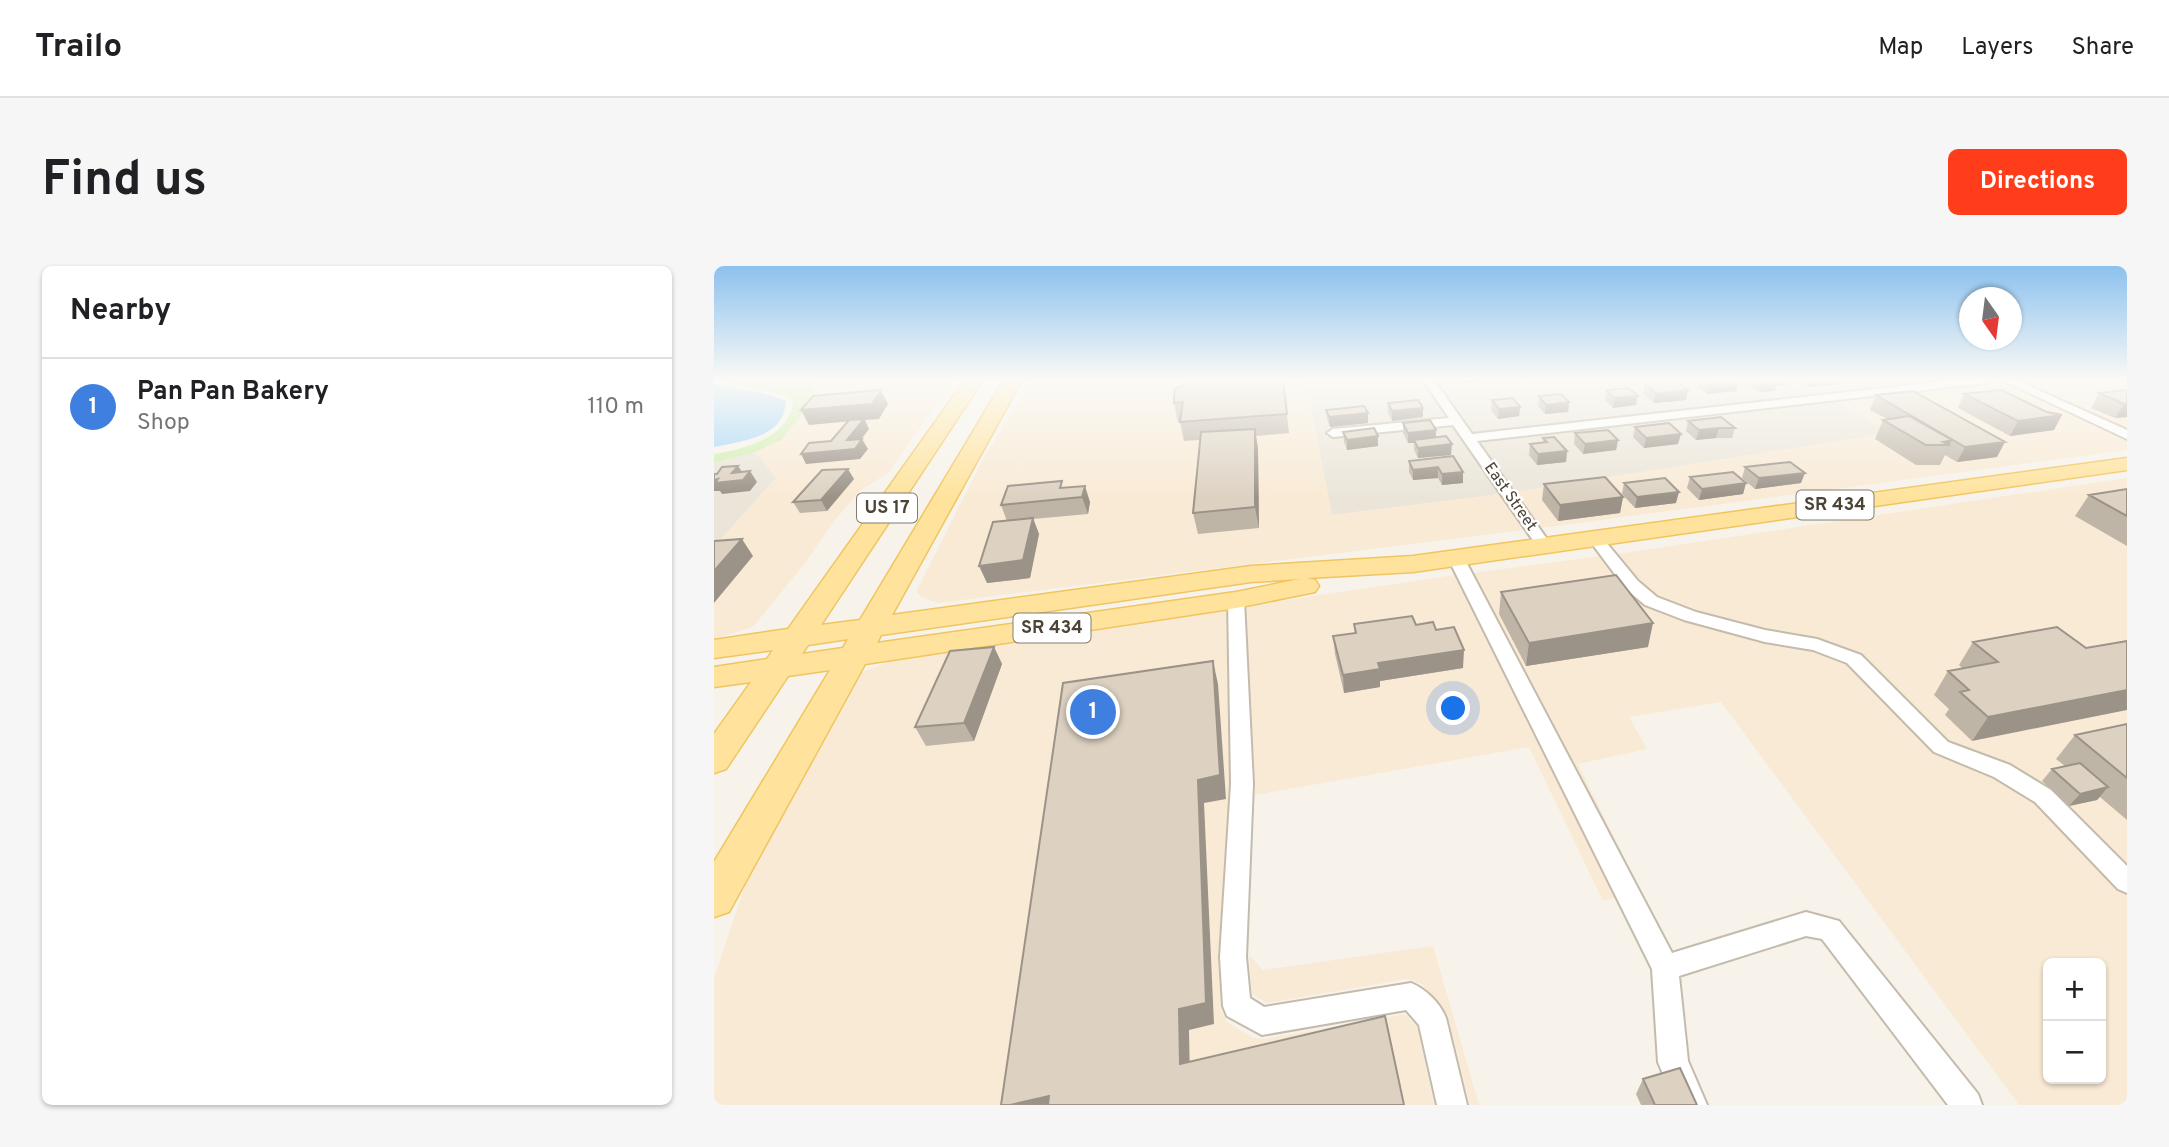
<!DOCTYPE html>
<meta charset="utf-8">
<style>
:root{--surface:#fff;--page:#f6f6f6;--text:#202124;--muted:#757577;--line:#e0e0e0;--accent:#ff3d1a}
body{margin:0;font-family:Overpass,sans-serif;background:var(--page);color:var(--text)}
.controls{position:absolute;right:21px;bottom:21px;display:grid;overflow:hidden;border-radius:10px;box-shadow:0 2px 5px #0004}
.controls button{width:63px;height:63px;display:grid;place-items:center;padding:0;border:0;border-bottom:2px solid var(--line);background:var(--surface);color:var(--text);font:35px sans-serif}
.compass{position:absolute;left:1245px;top:21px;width:63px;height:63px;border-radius:50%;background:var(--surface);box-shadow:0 2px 5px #0004;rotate:166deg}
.you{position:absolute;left:740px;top:443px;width:24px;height:24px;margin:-18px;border:5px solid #fff;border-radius:50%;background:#1a73e8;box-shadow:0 0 0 10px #1a73e833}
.badge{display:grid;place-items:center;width:46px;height:46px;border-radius:50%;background:var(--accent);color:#fff;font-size:23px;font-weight:700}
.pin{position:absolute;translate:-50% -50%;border:4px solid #fff;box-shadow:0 2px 7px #0006}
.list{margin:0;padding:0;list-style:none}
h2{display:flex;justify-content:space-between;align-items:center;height:91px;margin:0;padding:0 28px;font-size:30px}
h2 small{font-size:23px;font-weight:400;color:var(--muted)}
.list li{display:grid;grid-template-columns:46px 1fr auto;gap:21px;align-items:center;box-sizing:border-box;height:98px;padding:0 28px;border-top:2px solid var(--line)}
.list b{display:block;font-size:26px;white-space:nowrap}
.list p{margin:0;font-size:23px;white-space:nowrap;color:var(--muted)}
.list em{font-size:23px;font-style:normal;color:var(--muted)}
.map{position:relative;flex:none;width:1413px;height:839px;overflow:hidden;border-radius:10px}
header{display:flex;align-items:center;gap:42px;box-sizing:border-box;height:98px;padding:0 35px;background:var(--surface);border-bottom:2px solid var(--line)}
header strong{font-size:33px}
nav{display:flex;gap:38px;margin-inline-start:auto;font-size:24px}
.intro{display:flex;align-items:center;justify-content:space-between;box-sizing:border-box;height:168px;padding:0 42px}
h1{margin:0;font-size:49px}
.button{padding:18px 32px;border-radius:10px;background:var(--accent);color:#fff;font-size:24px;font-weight:700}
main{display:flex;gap:42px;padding:0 42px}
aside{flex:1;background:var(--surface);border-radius:10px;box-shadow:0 2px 5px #0004}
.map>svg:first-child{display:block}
.residential{fill:#ebe5d9}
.commercial{fill:#f9ead5;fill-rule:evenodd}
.green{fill:#d2eeb1}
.water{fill:#a3d5f8}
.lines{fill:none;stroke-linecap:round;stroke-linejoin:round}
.street-casing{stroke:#c4bbac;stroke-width:4}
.primary-casing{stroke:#f0c560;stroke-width:3}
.street{fill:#fff;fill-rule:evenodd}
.primary{fill:#ffe39c;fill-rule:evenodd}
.wall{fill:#beb5a7}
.shaded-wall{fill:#9b9388}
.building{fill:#ddd2c2;stroke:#9b9388;stroke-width:2}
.labels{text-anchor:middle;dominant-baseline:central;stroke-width:5;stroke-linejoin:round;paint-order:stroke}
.far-street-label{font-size:16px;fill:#4c4437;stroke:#fff}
.shield{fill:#fff;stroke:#827c73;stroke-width:2}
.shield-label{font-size:18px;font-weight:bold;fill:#4c4437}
</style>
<header>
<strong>Trailo</strong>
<nav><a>Map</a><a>Layers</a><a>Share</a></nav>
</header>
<div class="intro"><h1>Find us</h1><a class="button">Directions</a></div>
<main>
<aside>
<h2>Nearby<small></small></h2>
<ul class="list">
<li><span class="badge" style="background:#3f7fe0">1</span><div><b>Pan Pan Bakery</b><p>Shop</p></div><em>110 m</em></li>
</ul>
</aside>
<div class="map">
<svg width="1413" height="839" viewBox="0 0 1413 839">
<rect width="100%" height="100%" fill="#f7f3eb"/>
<!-- residential -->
<path class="residential" d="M591,114H707L734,152L611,165L613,171L739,158L786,228L618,249Z
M720,114H1245L760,168Z
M1291,116L1125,136L1178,167L801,226L765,175Z
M39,187L46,191L62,212L0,281V197Z"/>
<!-- commercial -->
<path class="commercial" d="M95,114H240L174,207L147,224L120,255L91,297L39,361L0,373V281L62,212L46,191L39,187L67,174L101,131Z
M318,114H591L618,249L786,228L810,264L224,337L209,332L202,326L270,191Z
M1413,114V166L1301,115L1307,114Z
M1291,116L1413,173V184L827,262L801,226L1176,167L1124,136Z
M1413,212V602L1289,497L1234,475L1149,392L1101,373L1050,363L978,344L943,331L926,317L903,288Z
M886,290L910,321L934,340L975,356L1050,377L1103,386L1133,398L1217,482L1286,513L1320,534L1413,630V839H1305L1007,436L915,451L933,483L864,498L926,624L759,307ZM1334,697H1387V813H1334Z
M741,309L901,632L889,635L815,481L541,529L532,340Z
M512,342L516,519L504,692L507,744L513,756L539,772L549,773L691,748L703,761L720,839H0V713L44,580L122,441L148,406L177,395Z
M719,680L765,839H756L734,750L708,718L693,713L553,737L538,728L535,689L549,704Z"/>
<!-- green -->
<path class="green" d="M3,114H95L102,131L67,174L39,187L0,197V188C31,183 77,171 79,134L73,130Z"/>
<!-- water -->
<path class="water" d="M0,118L50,127L72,135C70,172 30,174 0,181Z"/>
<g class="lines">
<defs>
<path id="street" d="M709,114H720L758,168L1242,114H1277L1272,117L763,175L838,280L830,285L825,283L739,159L619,171L613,167L619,163L735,152Z
M1288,114H1302L1413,164V173Z
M881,267L886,269L924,315L943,331L982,346L1051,364L1103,373L1147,389L1234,476L1296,499L1337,524L1413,600V627L1404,623L1321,536L1280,511L1220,486L1133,397L1099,384L1051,376L970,354L931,339L912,323L876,275L873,272Z
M742,287L750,292L958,687L1092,646L1125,655L1264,828L1268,839H1234L1108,673L1092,670L965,710L974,795L993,839H962L944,796L938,703L734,292Z
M522,329L530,334L539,518L532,691L536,732L550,741L697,717C712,723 726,737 732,752L753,839H723L705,759L692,744L548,769L513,750L509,740L506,691L517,518L514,334Z"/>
<path id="primary" d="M251,114H269L107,359L146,354L290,114H308L178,349L537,300L699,290L1413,192V204L699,306L593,312L601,314L605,320L601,326L522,342L151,398L15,646L0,651V596L116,404L74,410L12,503L0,507V468L37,416L0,421V401L53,393L59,384L0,392V374L74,363ZM586,313L522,326L163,377L167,369L537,316ZM134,373L129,382L88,388L94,379Z"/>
</defs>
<!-- street casing -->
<use href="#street" class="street-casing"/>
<!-- primary casing -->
<use href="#primary" class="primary-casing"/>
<!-- street -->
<use href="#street" class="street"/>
<!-- primary -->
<use href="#primary" class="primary"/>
</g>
<!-- wall -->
<path class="wall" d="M569,114L575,167L542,170L544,183L545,262L484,268L479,247L486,174L470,175L466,156H464L460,137Z
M985,114H1023L1024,115L1022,125L993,128L983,120Z
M1028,114H1074L1072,119L1062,120L1061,125L1045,126Z
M1083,114H1132L1130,118L1094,121Z
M931,118L972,134L940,137L929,128Z
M892,124L922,139L899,142L891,134Z
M1413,124V151L1401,152L1377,142L1385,127Z
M1250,128L1340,164L1296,170L1244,142Z
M1162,129L1283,191L1243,196L1231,189L1226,199H1202L1161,173L1169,154L1173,153L1156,144Z
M825,130L855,136L854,146L831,148L824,140Z
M778,134L806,141L805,150L784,153L777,144Z
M674,137L709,142V151L678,155L674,147Z
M612,144L654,147V157L616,161L613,153Z
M974,155L1021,162L1018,172H1002L982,174L972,165Z
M689,157L722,171L737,189L704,192L700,184V177H694L689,167Z
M921,161L964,178L930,182L919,171Z
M629,166L664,180L633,184L630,176Z
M861,167L904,174L902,184L869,188L860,178Z
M829,172L853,185L852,196L823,199L815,189L816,178L829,177Z
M739,190L749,217L728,219L724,212L699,214L695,206V195Z
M1031,201L1087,217L1041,223L1028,212Z
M976,211L1032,217L1029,228L985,234L973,222Z
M140,213L113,245L86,247L79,236Z
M910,217L962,237L921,242L908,228Z
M830,218L909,231L906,247L844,255L828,234Z
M350,221L376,236L374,248L319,253L325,268L316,312L273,317L293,255L287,239Z
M1413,223V280L1361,250L1375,229Z
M787,326L934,381L812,400L785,348Z
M640,358L702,359L722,364L749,402L666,415V421L630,427L621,388L619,370L641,367Z
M1343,361L1258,475L1231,449L1235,443L1220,429L1234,405L1249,403L1245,399L1259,376Z
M280,381L288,398L260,475L212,480L201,461Z
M1413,458V554L1386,531L1383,534L1355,540L1328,515L1338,503L1351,500L1342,493L1361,469Z
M929,813L983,839H927L922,828Z"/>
<!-- shaded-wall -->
<path class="shaded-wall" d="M743,114H777L743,118Z
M1057,114H1074L1072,119L1062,120L1061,125L1045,126L1048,117Z
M1097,114H1132L1130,118L1094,121Z
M1024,115L1022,125L993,128L995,118Z
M167,124L174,138L165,153L151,154L155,163L140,183L148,173L154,183L146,193L92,198L87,188L133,174L149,154L95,159L87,144Z
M974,124L972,134L940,137L942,128Z
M924,130L922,139L899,142L901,132Z
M855,136L854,146L831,148L832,139Z
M1410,138H1413V151L1401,152Z
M806,141L805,150L784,153L785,143Z
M709,142V151L678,155V145Z
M654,147V157L616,161L615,151Z
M1348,149L1340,164L1296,170L1304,155Z
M1005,162L1002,172L982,174L985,164Z
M541,163L544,183L545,262L541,241Z
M722,164V174H700V177H694V167Z
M967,168L964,178L930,182L932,172Z
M664,170V180L633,184V174Z
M904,174L902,184L869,188L871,178Z
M1238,174L1228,194L1236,179L1229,176Z
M1291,176L1283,191L1243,196L1251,181Z
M738,178L737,189L704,192V182Z
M853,185L852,196L823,199L824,188Z
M24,200L31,210L36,205L43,216L36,225L8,228L6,225H0V214L18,207Z
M724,201V212L699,214V204Z
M134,203L140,213L113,245L107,234Z
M749,206V217L728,219V208Z
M1091,207L1087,217L1041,223L1045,212Z
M1032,217L1029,228L985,234L988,223Z
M371,220L376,236L374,248L368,231Z
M965,226L962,237L921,242L923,231Z
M909,231L906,247L844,255L846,239Z
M319,252L325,268L316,312L273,317L265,300Z
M28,273L39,290L0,337V305Z
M939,357L934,381L812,400L815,377Z
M280,381L288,398L260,475L250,457Z
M750,384L749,402L666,415V421L630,427L629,409L664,397Z
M499,395L504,418L512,533L490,537L500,758L475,764L476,818L466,798L465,743L484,514Z
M1413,424V444L1258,475L1274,451Z
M1394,521L1383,534L1355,540L1366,528Z
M335,830L342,839H296Z"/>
<!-- building -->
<path class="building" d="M472,114H569L573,148L466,156L469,136L460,137V131L461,123L471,119Z
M990,114H1023L1024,115L995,118Z
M1044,114H1062L1063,115L1048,117Z
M962,115L974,124L942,128L931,118Z
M915,122L924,130L901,132L892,124Z
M167,124L158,138L87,144L99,130Z
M1287,124L1333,146L1348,149L1304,155L1250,128Z
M1413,124V138H1410L1385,127Z
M1199,125L1291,176L1251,181L1162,129Z
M847,128L855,136L832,139L825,130Z
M799,132L806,141L785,143L778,134Z
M704,134L709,142L678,145L674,137Z
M650,140L654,147L615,151L612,144Z
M1195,150L1238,174L1229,176L1236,179H1212L1169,154Z
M1007,151L1021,162H1005L985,164L974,155Z
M150,153L133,174L148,173L141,183L87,188L95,177L117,175L135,154Z
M716,154L722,164L694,167L689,157Z
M955,157L967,168L932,172L921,161Z
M660,162L664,170L633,174L629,166Z
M541,163V241L479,247L487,166Z
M894,164L904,174L871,178L861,167Z
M732,170L738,178L704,182L700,174Z
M840,171L853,185L824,188L816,178L833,176L829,172Z
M739,190L749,206L728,208L724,201L699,204L695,195Z
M1076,196L1091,207L1045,212L1031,201Z
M24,200L18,207L36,205L29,214L1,217L4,213L0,214V208H3L8,201Z
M134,203L107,234L79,236L108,204Z
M1019,206L1032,217L988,223L976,211Z
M891,211L909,231L846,239L830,218Z
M951,212L965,226L923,231L910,217Z
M348,215L346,222L371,220L368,231L287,239L294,220Z
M1413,223V250L1375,229Z
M319,252L309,294L265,300L279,256Z
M28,273L0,305V275Z
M902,309L939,357L815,377L787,326Z
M698,350L702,359L719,356L722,364L740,361L750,384L664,397L666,403L629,409L619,370L642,367L640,358Z
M1343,361L1372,382L1413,375V424L1274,451L1246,426L1255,424L1234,405L1284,396L1259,376Z
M280,381L250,457L201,461L236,385Z
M499,395L506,509L484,514L492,737L465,743L466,798L671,750L690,839H334L335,830L296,839H287L349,417Z
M1413,458V512L1361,469Z
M1366,497L1394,521L1366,528L1338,503Z
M966,802L983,839H941L929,813Z"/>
<!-- sky -->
<linearGradient id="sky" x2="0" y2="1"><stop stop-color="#8cc1ee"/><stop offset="0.49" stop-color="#fbfaf6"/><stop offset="1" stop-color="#fbfaf6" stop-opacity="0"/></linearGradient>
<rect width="1413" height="232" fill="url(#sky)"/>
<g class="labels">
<!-- far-street labels -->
<g class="far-street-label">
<text transform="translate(796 231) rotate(55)">East Street</text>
</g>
<!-- shield labels -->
<g class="shield">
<rect x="1082.5" y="224.5" width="77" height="29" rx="5"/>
<rect x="143" y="227.5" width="60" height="29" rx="5"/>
<rect x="299.5" y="347.5" width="77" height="29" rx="5"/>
</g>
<g class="shield-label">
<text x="1121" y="239">SR 434</text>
<text x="173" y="242">US 17</text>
<text x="338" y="362">SR 434</text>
</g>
</g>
</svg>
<div class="controls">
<button>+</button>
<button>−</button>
</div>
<svg class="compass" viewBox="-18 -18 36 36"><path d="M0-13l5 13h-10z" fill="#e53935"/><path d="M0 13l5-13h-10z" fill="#757577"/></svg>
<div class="you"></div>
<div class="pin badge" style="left:379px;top:446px;background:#3f7fe0">1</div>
</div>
</main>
